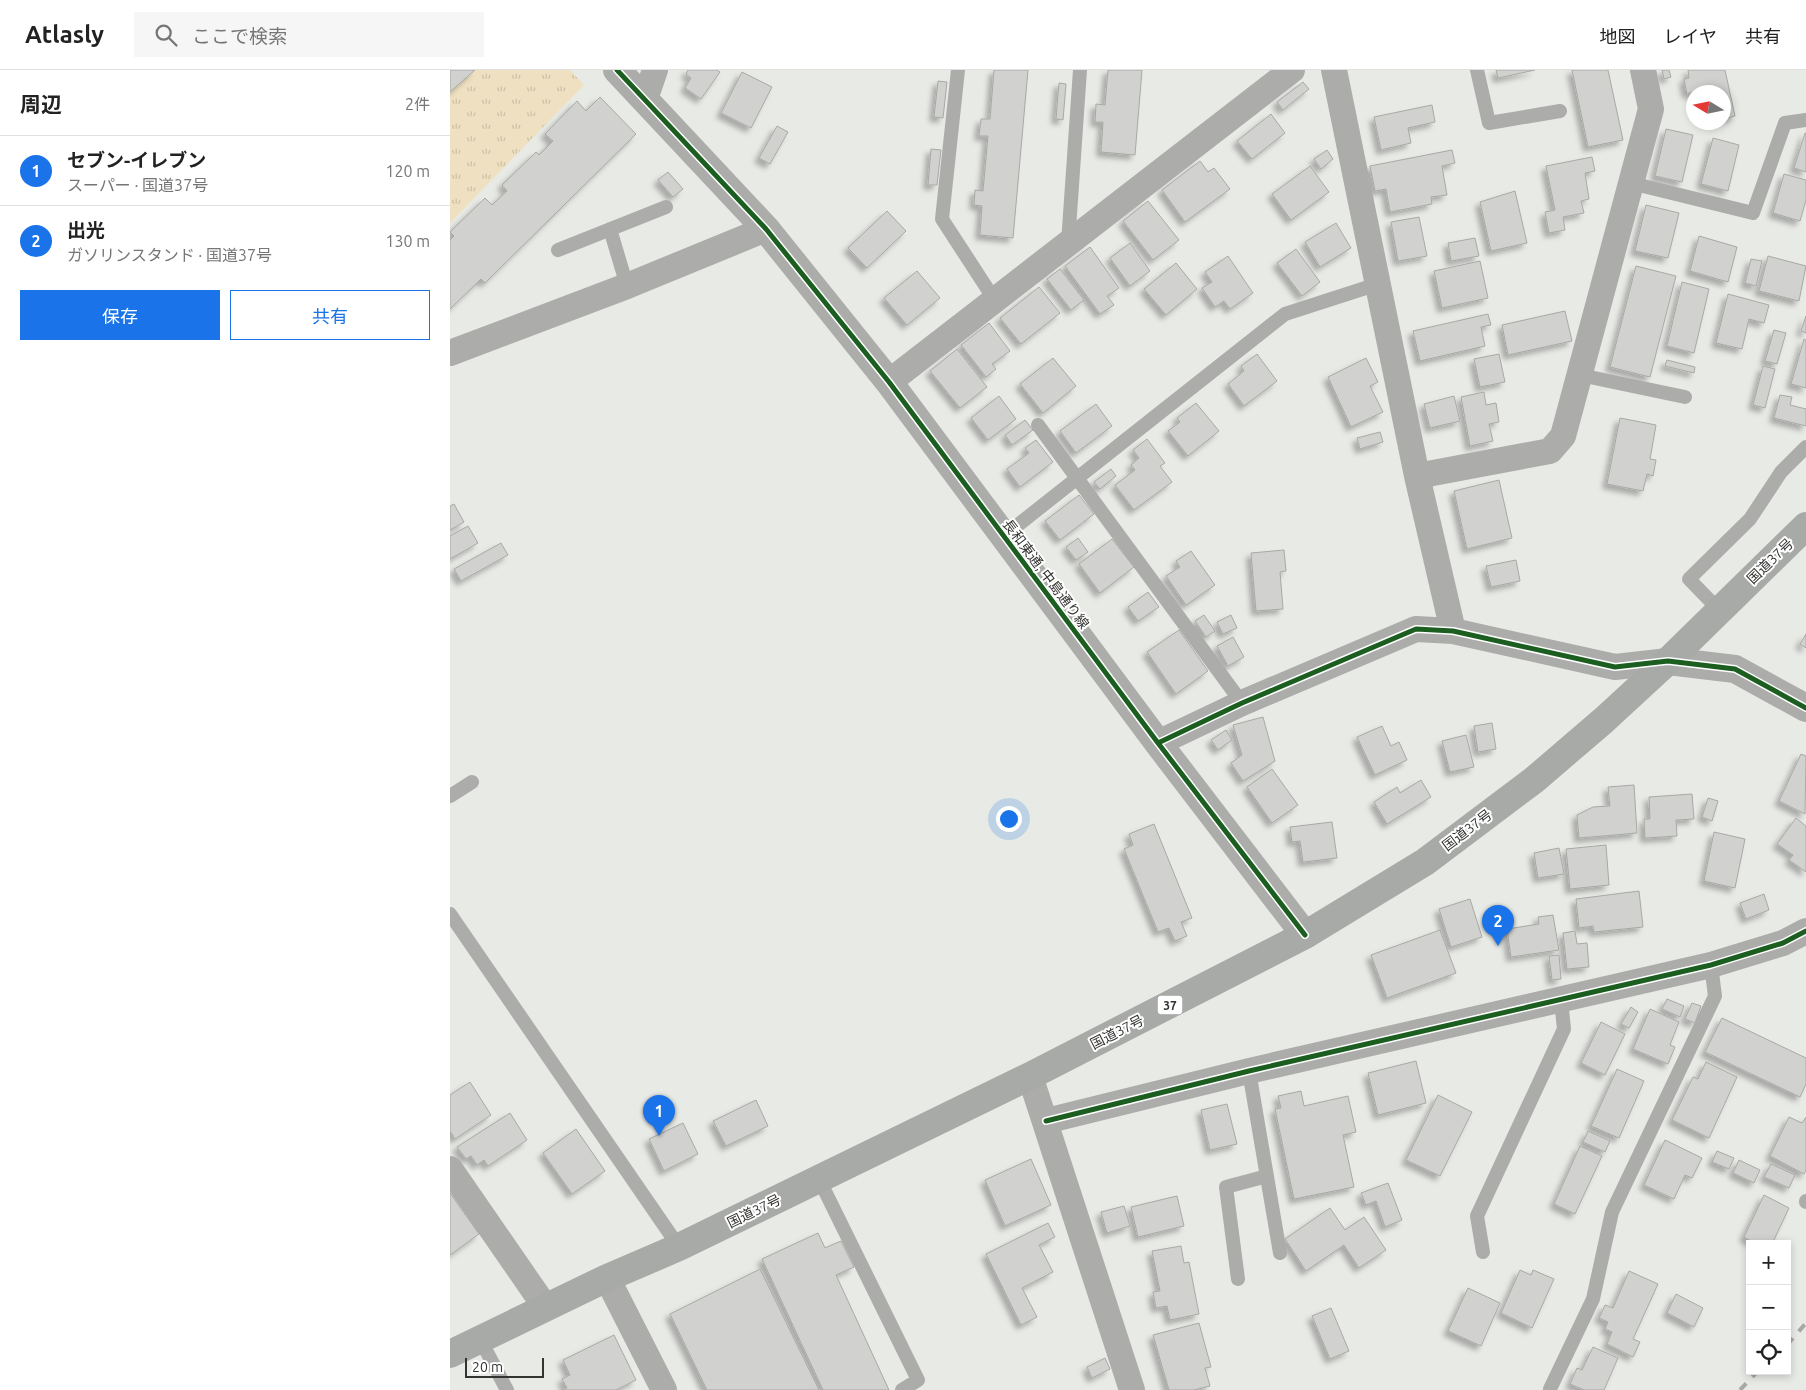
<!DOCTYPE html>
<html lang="ja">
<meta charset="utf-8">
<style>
:root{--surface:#fff;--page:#f6f6f6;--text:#222;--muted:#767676;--line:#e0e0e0;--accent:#1a73e8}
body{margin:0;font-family:Ubuntu,"Noto Sans JP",sans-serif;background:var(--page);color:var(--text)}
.controls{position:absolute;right:15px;bottom:15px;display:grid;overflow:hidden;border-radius:0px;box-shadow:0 2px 8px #0003}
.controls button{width:45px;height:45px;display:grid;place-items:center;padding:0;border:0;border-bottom:1px solid var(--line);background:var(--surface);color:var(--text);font:25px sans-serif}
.compass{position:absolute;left:1236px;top:15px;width:45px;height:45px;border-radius:50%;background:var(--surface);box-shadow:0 2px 8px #0003;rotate:280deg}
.scale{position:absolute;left:15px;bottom:12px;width:79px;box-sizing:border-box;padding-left:5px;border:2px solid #333431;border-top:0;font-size:14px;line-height:18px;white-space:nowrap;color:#333431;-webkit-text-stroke:4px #fff;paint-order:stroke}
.you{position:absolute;left:558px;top:748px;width:18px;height:18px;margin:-12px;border:4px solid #fff;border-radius:50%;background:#1a73e8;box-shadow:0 0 0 8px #1a73e833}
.badge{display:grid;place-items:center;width:32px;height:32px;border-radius:50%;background:var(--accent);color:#fff;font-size:16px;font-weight:700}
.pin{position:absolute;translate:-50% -41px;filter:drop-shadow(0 1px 2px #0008)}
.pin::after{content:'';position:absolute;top:26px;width:18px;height:15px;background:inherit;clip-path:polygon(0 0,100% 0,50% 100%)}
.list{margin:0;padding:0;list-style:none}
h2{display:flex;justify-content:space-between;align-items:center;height:65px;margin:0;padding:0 20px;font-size:21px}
h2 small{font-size:16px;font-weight:400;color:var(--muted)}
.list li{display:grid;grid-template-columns:32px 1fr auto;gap:15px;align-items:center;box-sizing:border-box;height:70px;padding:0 20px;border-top:1px solid var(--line)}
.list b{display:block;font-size:19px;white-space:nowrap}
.list p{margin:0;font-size:16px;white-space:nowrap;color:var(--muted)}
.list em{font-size:16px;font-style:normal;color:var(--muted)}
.actions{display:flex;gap:10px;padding:15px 20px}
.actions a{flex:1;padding:11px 0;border:1px solid var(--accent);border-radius:0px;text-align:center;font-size:18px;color:var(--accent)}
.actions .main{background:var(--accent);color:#fff}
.icon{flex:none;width:28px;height:28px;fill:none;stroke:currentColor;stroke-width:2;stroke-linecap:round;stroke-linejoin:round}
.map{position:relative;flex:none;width:1356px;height:1320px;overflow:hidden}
header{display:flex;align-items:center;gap:30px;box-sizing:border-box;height:70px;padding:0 25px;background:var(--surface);border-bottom:1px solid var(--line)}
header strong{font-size:24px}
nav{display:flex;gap:28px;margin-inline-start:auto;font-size:18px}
.search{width:350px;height:45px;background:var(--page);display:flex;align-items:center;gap:12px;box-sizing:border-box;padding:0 18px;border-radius:0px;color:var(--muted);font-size:19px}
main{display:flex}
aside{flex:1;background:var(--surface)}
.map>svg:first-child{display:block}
.park{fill:url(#park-tufts)}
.building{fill:#d1d2cf;stroke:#a8a9a5;filter:url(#shadow)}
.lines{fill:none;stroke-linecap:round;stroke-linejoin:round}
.lane{stroke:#acadab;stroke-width:14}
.street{stroke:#acadab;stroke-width:26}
.secondary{stroke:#acacaa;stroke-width:28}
.highway{stroke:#a8aaa8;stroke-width:28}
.rail{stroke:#a8a9a7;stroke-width:4;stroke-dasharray:9 9;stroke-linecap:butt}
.cycleway-casing{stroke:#fff;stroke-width:8}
.cycleway{stroke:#1b5e20;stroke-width:5}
.labels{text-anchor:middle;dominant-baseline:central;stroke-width:4;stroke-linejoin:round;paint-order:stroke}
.shield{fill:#fff;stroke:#70716f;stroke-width:1}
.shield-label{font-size:12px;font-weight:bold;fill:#333431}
.street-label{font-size:14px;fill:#333431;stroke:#fff}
</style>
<header>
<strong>Atlasly</strong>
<div class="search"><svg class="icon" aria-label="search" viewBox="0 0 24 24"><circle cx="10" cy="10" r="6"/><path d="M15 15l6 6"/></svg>ここで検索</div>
<nav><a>地図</a><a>レイヤ</a><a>共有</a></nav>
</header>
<main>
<aside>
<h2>周辺<small>2件</small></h2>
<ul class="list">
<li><span class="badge">1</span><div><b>セブン-イレブン</b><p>スーパー · 国道37号</p></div><em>120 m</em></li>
<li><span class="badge">2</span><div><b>出光</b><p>ガソリンスタンド · 国道37号</p></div><em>130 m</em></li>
</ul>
<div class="actions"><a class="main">保存</a><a>共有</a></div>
</aside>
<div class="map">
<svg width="1356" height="1320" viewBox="0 0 1356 1320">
<defs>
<pattern id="park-tufts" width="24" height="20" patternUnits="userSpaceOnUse" patternTransform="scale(1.25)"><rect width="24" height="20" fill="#eee0c0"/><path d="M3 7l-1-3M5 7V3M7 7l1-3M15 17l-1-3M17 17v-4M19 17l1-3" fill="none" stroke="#cdc1a5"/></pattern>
<filter id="shadow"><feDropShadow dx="-4.5" dy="4.5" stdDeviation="2.5" flood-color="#0004"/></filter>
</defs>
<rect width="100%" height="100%" fill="#e8eae6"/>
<!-- park -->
<path class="park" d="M0,0H120L134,15L0,153Z"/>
<!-- building -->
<path class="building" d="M0,0H25L0,22Z
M238,0H267L270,2L251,29L235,18L241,8L236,4Z
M544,0H578L563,168L530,165L532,136L524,135L525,120L533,121L538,66H529L531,49H540Z
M658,0H692L685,85L651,82L653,52H645L646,34L655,35Z
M1046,0H1085L1048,8Z
M1122,0H1158L1173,70L1138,77Z
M1212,0H1219L1221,7L1214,9Z
M1238,0H1275L1285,46L1274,49V22H1244V28L1242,22L1237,24L1234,9L1239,8Z
M292,2L322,17L301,58L271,43Z
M488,11L497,12L493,48L484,47Z
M853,12L859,19L833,40L827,32Z
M609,13L616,14L613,50L606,49Z
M150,27L186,64L35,213L31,209L0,239V170L4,166L0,162L35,128L42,135L57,121L52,115L86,82L89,85L103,71L95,64L127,31L136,41Z
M982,35L985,52L958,58L961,73L931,80L924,47Z
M821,44L835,63L802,89L787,71Z
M327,56L338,62L320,94L309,88Z
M1216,59L1243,65L1232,112L1205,106Z
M1355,63H1356V102L1344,98Z
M1263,68L1289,75L1278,121L1251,114Z
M481,79L491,80L487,115H478Z
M877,80L883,89L871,99L864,89Z
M1002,80L1005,93L992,96L997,125L981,127L982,134L940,142L936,119L925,121L920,96Z
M1142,87L1145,101L1135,103L1139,129L1131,131L1134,143L1113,147L1115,160L1099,163L1095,142L1105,140L1096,96Z
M750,91L758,102L764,98L780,119L735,152L712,120Z
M860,96L879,122L841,150L822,124Z
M218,102L233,119L223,127L208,110Z
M1334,104L1356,110V130L1350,151L1323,143Z
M1065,121L1077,173L1041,181L1030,132Z
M698,131L729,170L703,190L673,151Z
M1196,135L1229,143L1218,188L1185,181Z
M437,141L456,161L417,198L398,178Z
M969,147L977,186L948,191L941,152Z
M886,153L901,178L870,197L855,172Z
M1249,166L1287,177L1278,212L1240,201Z
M1025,168L1029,186L1001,191L998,173Z
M680,173L700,201L680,216L660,188Z
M640,177L669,218L657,226L664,235L650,244L615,196Z
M846,179L870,212L852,226L827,193Z
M778,186L803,223L780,239L774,231L765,237L752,218L762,212L755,202Z
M1318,186L1356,196L1349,231L1309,221Z
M1301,189L1312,191L1306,216L1295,213Z
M1030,191L1038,228L992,238L984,201Z
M726,193L747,219L716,245L694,219Z
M1186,196L1226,206L1200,307L1160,297Z
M610,199L634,230L621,240L597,209Z
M467,201L490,228L457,255L434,228Z
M1232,212L1259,219L1244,283L1217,276Z
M589,217L610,243L571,274L550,248Z
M1278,224L1319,235L1314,253L1299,249L1292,279L1266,273Z
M1115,241L1122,271L1058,285L1052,255Z
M1038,244L1041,255L1031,257L1035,276L970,291L963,261Z
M1356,246V263L1351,261Z
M539,253L560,281L542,294L546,299L536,307L511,275Z
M1324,260L1336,263L1327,294L1315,291Z
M1354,269L1356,270V318L1341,314Z
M507,279L537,317L510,338L480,301Z
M807,284L827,311L794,336L778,314L794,301L791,296Z
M1049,284L1055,312L1030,317L1024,289Z
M603,288L626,316L593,343L570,314Z
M916,288L928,312L920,316L933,342L901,357L878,307Z
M1217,290L1245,297L1244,303L1215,296Z
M1313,296L1325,299L1315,338L1303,335Z
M1034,322L1036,335L1046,333L1049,352L1039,354L1043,371L1020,376L1011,327Z
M1330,325L1342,327L1340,335L1356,339V356L1324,348Z
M549,326L566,349L538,370L521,348Z
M1004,326L1010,351L980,358L974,334Z
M746,333L769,361L738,386L718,361L730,352L727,348Z
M646,334L662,356L626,383L610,361Z
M1170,348L1206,355L1200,389L1206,390L1203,406L1197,404L1193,421L1157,414Z
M575,350L583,360L562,375L555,365Z
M930,362L933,372L910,379L907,368Z
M697,369L715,393L710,396L722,412L684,440L665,415L685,400L681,395L689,388L683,380Z
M586,370L603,392L570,417L557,399L579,383L575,378Z
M661,399L666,406L650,419L644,412Z
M1049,410L1062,468L1017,479L1004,421Z
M629,425L644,444L610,470L595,451Z
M4,434L14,452L0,460V436Z
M18,456L28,473L0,489V466Z
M628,468L638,482L626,490L616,477Z
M662,469L684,497L650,523L629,494Z
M51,473L58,485L11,511L4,499Z
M834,480L836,501L830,502L833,539L806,541L801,483Z
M741,481L765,515L736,535L716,506L730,497L726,491Z
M1066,490L1070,511L1041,517L1036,496Z
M698,522L709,537L688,551L678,537Z
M754,545L765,561L756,567L745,551Z
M781,545L787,558L773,564L767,552Z
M729,560L758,601L726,624L697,582Z
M1356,564V578L1350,574Z
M783,567L794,587L778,596L767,576Z
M813,647L825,691L793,711L781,693L792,685L783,655Z
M1042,653L1046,679L1028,682L1024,656Z
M932,656L941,676L949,672L957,690L925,705L907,667Z
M776,660L782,670L768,680L761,670Z
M1016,665L1024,697L1000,702L992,671Z
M1351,684L1356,686L1355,744L1329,731Z
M822,699L848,735L822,753L797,717Z
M971,710L981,727L937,754L924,732L947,717L950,723Z
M1184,715L1187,763L1129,768L1127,745L1143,737L1160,736L1158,717Z
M1242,724L1244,749L1226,750L1227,766L1195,768L1194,749H1200L1199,727Z
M1258,728L1268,731L1262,751L1252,747Z
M1346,748L1356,756V802L1339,790L1343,785L1327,774Z
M882,752L887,788L853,792L850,771L842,772L840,757Z
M704,754L742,848L731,852L737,866L725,871L719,858L708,862L674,779L683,775L679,764Z
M1264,762L1295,769L1285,818L1254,811Z
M1156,775L1159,815L1120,819L1116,779Z
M1109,778L1114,804L1088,808L1084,783Z
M1189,821L1193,857L1144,862L1143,856L1129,858L1126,829Z
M1314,824L1319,840L1296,849L1290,833Z
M1020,829L1032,867L1001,877L989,839Z
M1103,845L1109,880L1061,887L1057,859L1089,854L1088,847Z
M990,860L1006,903L937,928L921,885Z
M1125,861L1127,874L1137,873L1139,897L1117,899L1113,863Z
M1109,885L1111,909L1102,910L1099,886Z
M1217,929L1234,936L1230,947L1212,939Z
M1242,933L1251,936L1245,953L1235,949Z
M1181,937L1188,942L1179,958L1171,954Z
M1200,939L1229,952L1220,975L1225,977L1218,994L1183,979Z
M1272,948L1356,988V1014L1350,1027L1255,982Z
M1151,952L1175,964L1155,1005L1131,993Z
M966,991L976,1033L928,1045L918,1003Z
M1256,992L1287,1007L1259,1068L1222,1050L1243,1007L1248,1009Z
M1167,999L1194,1011L1169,1068L1141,1056Z
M20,1012L41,1045L5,1069L0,1061V1025Z
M851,1021L854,1036L898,1026L906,1062L893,1065L904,1117L844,1129L825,1039L831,1038L828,1026Z
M988,1025L1022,1042L990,1106L956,1090Z
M306,1030L318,1056L276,1076L263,1051Z
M777,1034L787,1074L760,1080L751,1040Z
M60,1043L77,1070L38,1096L34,1090L27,1095L21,1086L16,1089L7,1077Z
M1339,1047L1352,1053L1356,1047V1100L1354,1104L1320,1086Z
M233,1053L248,1084L214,1101L199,1069Z
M126,1059L155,1101L122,1124L93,1083Z
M1138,1061L1160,1071L1155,1082L1133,1072Z
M1215,1070L1252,1088L1242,1108L1235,1105L1224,1129L1194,1115Z
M1130,1076L1152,1086L1125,1144L1104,1134Z
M1267,1081L1284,1088L1279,1099L1262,1092Z
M581,1089L601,1135L555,1156L535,1110Z
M1289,1090L1310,1100L1304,1113L1283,1103Z
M1321,1094L1345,1105L1339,1118L1314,1107Z
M938,1113L952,1150L935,1157L926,1131L916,1135L911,1123Z
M0,1123L29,1164L0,1185Z
M1314,1125L1339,1138L1322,1174H1306L1294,1167Z
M727,1126L734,1156L688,1167L681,1137Z
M674,1136L680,1156L657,1163L651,1142Z
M880,1138L895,1160L914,1147L936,1180L909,1198L894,1175L856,1201L835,1169Z
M598,1153L605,1167L589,1175L603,1202L572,1218L587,1247L571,1255L536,1184Z
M368,1163L375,1178L391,1171L404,1197L386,1205L439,1320H373L312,1189Z
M731,1176L734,1193L739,1192L749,1244L720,1250L717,1236L706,1238L703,1222L710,1221L702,1181Z
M310,1199L369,1320H257L220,1244Z
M1070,1200L1081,1205L1083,1200L1104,1209L1082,1258L1051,1243Z
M1179,1201L1208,1214L1183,1269L1190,1272L1183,1287L1157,1274L1162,1262L1155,1259L1158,1252L1149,1248L1155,1235L1163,1238Z
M1018,1218L1050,1233L1031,1276L998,1261Z
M1226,1224L1253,1238L1244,1257L1217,1243Z
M881,1238L899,1281L880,1289L862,1246Z
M749,1253L761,1297L755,1298L760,1316L744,1320H719L703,1265Z
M164,1265L186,1310L166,1320H112L117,1318L112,1309L120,1305L113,1290Z
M1143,1277L1168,1288L1154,1320H1134L1120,1314L1127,1298L1132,1300Z
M655,1288L660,1299L642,1308L637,1297Z"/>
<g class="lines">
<!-- lane -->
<path class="lane" d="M508,0L492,149L544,229
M1027,0L1039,53L1110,41
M1181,113L1303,143L1335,53L1356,50
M160,159L177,216
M618,173L630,0
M108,180L216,137
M1130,305L1235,327
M588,355L792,633
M554,466L835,244L928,214
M1269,540L1239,509L1300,449L1331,402L1356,377
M0,726L22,712
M0,844L229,1177
M799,1001L830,1183
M369,1109L468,1310L452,1320
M1356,1132V1131
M1033,1182L1027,1146L1114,959L1111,930
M788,1209L776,1117L817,1106
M30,1269L57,1320
M1100,1319L1143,1229L1162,1142L1265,926L1261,895"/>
<!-- street -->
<path class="street" d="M884,0L967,406L1003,561
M195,29L205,0
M0,283L177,216L316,159
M439,312L842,0
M967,406L1100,381L1113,366L1201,39L1193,0
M708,673L792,633L966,559L1003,561L1165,597L1218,591
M580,1006L682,1320
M596,1051L799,1001L1261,895L1333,873L1356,861
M0,1099L96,1238
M157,1208L214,1320"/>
<!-- secondary -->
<path class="secondary" d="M167,0L316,159L439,312L708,673L855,865
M1218,591L1285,599L1356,638"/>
<!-- highway -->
<path class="highway" d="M0,1284L157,1208L229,1177L580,1006L855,865L975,792L1084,710L1154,650L1218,591L1356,456"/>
<!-- rail -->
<path class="rail" d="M1337,1275L1356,1253
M1290,1320L1308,1301"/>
<defs>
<path id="cycleway" d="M167,0L316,159L439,312L708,673L855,865
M708,673L792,633L966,559L1003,561L1165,597L1218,591L1285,599L1356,638
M596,1051L799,1001L1261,895L1333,873L1356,861"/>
</defs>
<!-- cycleway casing -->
<use href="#cycleway" class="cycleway-casing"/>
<!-- cycleway -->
<use href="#cycleway" class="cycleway"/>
</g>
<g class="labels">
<!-- shield labels -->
<rect class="shield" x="707.5" y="925.5" width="25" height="19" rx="4"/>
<g class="shield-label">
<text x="720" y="935">37</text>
</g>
<!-- street labels -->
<g class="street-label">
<text transform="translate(1320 491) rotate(-44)">国道37号</text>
<text transform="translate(596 504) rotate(53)">長和東通, 中島通り線</text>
<text transform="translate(1017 760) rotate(-37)">国道37号</text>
<text transform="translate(667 962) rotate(-27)">国道37号</text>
<text transform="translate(304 1141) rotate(-26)">国道37号</text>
</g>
</g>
</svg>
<div class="controls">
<button>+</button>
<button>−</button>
<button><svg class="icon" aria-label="locate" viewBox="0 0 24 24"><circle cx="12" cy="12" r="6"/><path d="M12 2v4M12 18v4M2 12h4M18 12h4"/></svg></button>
</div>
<svg class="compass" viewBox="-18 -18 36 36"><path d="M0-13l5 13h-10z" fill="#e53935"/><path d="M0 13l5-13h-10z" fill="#767676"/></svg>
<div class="scale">20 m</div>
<div class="you"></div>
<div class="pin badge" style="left:209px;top:1066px">1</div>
<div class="pin badge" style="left:1048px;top:876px">2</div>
</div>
</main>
